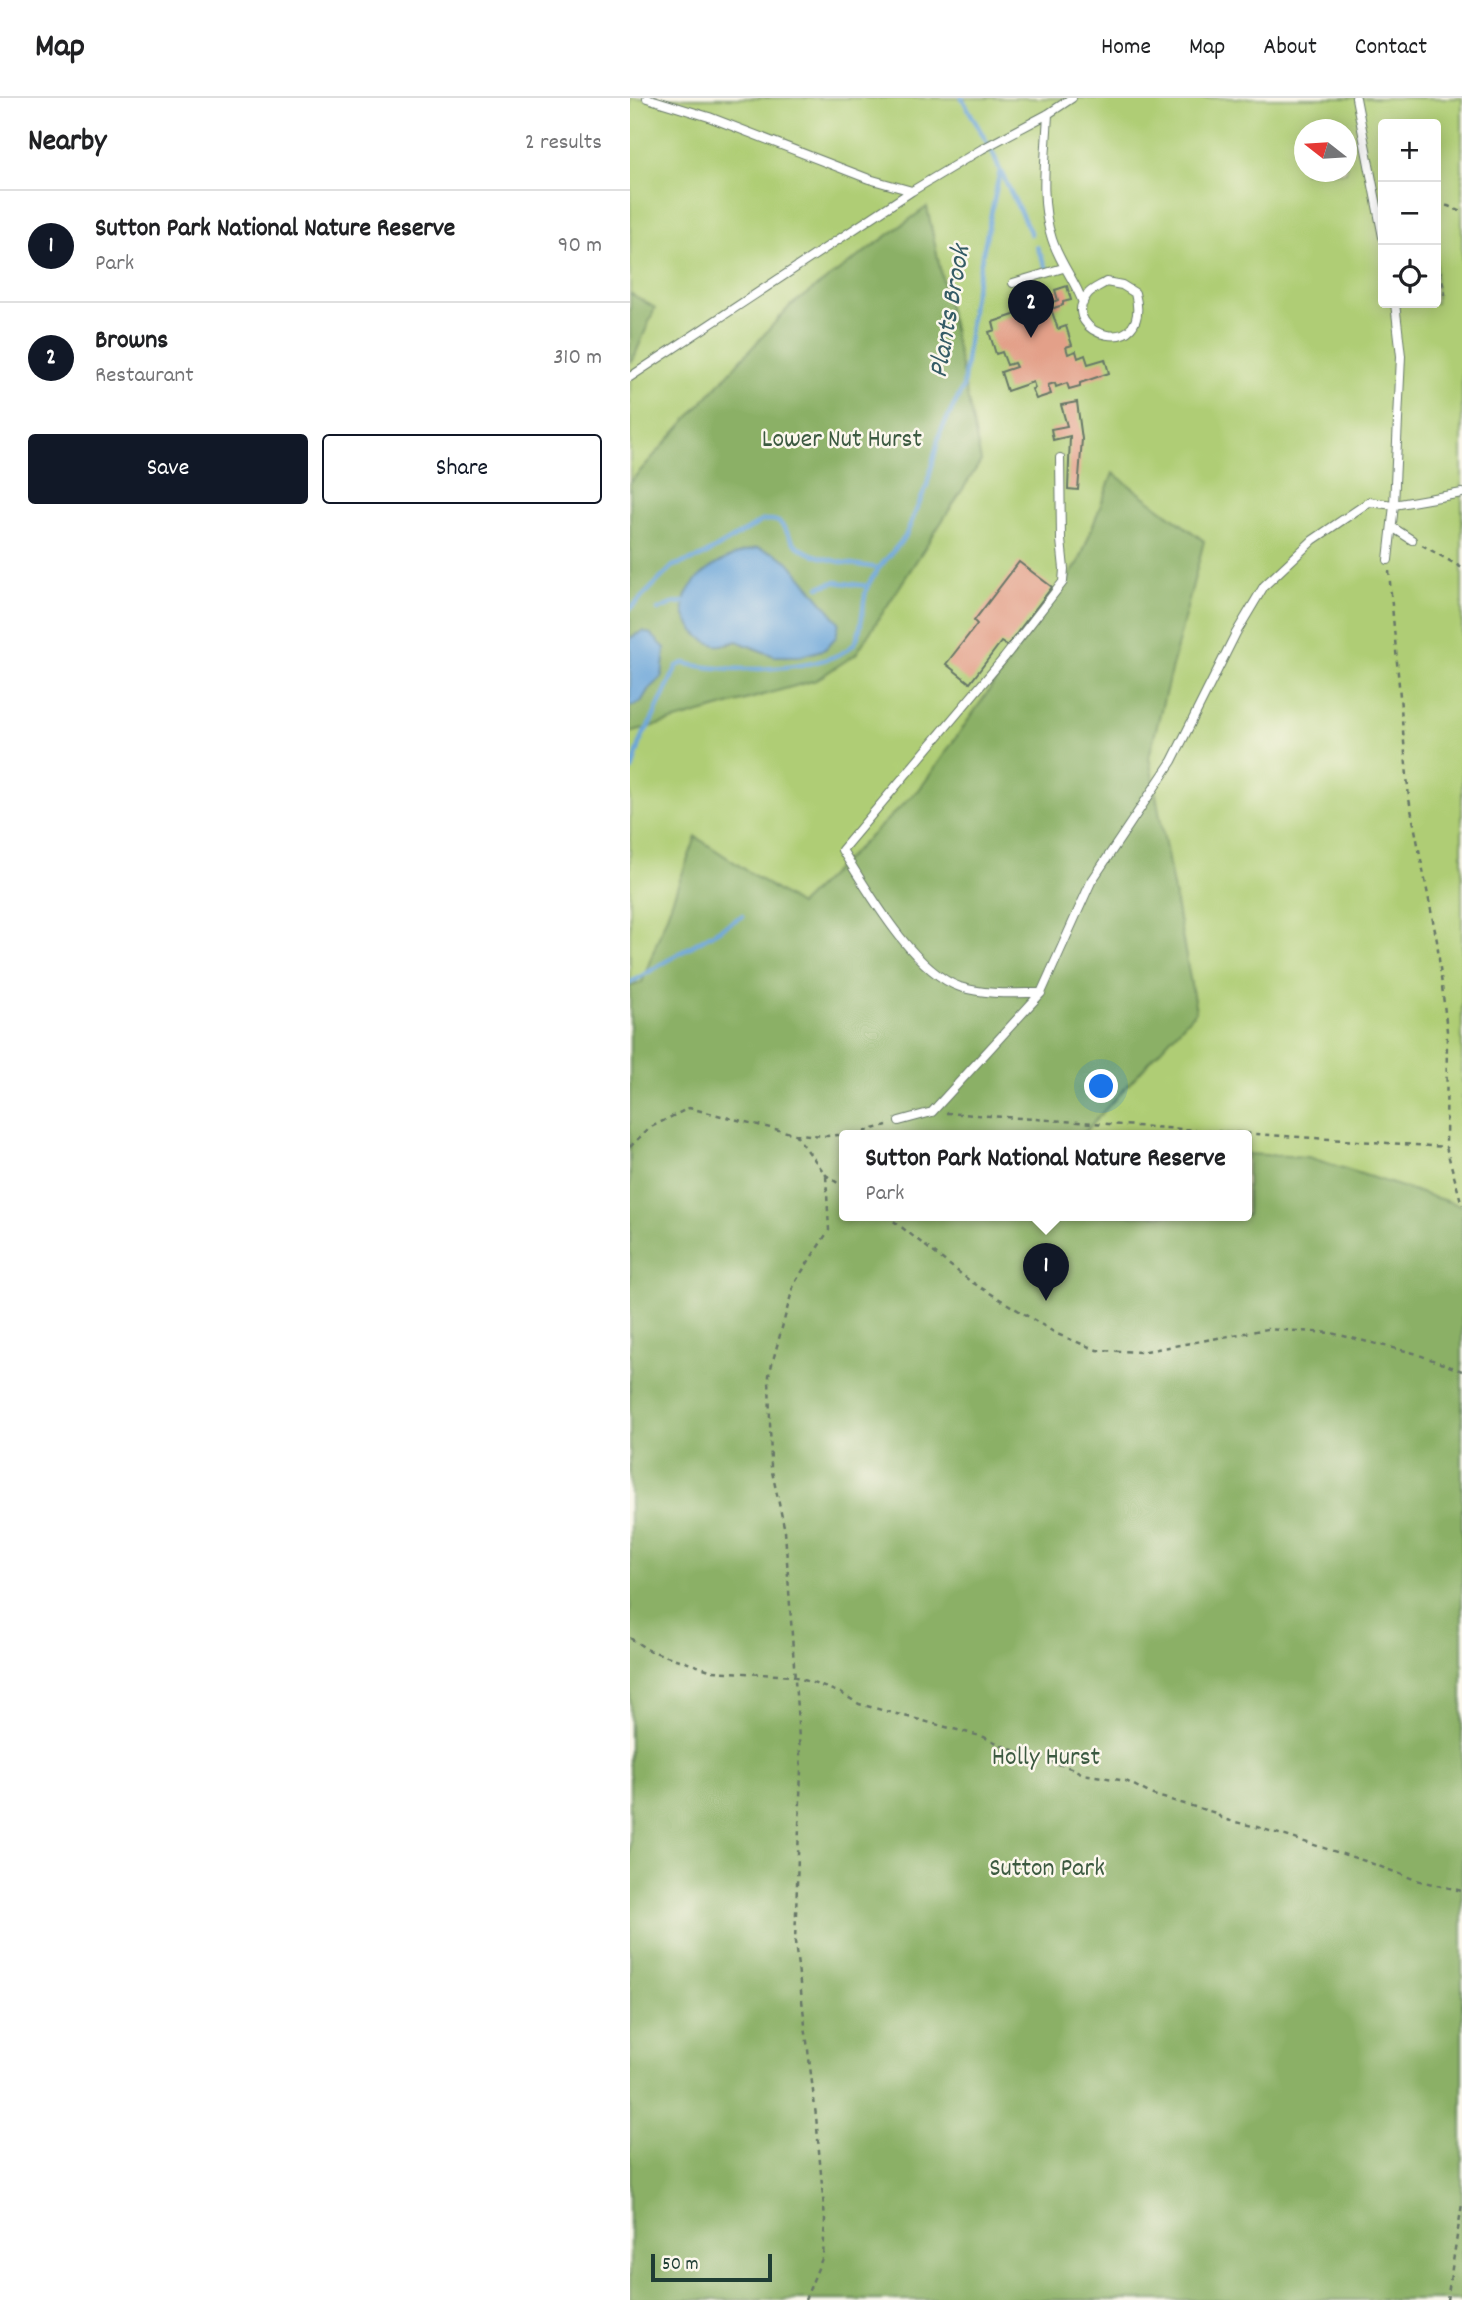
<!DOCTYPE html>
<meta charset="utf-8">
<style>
:root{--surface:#fff;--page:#f6f6f6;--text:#202124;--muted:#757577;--line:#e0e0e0;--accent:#111827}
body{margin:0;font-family:Dekko,sans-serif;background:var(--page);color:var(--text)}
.controls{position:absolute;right:21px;top:21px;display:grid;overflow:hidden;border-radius:7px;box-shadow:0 4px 18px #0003}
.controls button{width:63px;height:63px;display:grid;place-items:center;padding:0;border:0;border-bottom:2px solid var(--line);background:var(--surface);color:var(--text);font:35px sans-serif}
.compass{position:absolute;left:664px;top:21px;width:63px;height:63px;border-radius:50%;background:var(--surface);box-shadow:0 4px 18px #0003;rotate:287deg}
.scale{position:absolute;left:21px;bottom:18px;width:121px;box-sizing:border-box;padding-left:7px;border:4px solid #1f3d34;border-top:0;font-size:19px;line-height:24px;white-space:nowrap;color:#1f3d34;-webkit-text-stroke:5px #fbf7ec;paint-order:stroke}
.you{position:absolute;left:472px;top:989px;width:24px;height:24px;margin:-18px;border:5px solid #fff;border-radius:50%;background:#1a73e8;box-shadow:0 0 0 10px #1a73e833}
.badge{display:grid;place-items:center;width:46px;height:46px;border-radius:50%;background:var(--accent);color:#fff;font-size:23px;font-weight:700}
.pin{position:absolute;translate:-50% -58px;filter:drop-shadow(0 2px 4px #0008)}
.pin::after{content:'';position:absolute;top:37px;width:24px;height:21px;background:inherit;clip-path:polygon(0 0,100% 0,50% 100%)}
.popup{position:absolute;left:209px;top:1032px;width:413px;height:91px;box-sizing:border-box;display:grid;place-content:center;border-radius:7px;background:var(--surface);filter:drop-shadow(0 2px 5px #0005);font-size:23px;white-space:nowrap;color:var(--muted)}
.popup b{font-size:26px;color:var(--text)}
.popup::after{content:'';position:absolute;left:50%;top:100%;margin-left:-14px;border:14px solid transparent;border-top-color:var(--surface)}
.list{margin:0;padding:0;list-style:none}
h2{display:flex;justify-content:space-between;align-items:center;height:91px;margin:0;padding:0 28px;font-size:30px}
h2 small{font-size:23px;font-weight:400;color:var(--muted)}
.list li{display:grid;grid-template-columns:46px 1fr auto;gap:21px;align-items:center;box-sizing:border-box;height:112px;padding:0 28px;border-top:2px solid var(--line)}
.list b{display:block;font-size:26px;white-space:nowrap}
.list p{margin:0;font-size:23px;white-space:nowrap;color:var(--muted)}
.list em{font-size:23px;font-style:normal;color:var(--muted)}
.actions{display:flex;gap:14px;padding:21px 28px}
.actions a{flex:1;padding:16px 0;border:2px solid var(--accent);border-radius:7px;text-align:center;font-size:24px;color:var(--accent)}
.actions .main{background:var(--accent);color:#fff}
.icon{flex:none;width:38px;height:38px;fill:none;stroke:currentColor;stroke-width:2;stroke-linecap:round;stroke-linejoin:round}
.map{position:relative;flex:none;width:832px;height:2202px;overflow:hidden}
header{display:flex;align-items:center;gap:42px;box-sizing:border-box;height:98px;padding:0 35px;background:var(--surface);border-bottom:2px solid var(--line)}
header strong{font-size:33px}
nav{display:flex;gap:38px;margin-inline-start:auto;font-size:24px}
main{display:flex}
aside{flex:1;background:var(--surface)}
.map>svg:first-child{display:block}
.green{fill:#afcd74;stroke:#678554;stroke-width:2;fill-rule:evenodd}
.forest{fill:#8bb066;stroke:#55764d;stroke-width:2;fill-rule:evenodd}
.water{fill:#69a4d9;stroke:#447086;stroke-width:2}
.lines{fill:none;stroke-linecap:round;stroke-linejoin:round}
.stream{stroke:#69a4d9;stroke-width:4.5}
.building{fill:#e3a089}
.service-casing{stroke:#677868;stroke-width:10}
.path{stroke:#677868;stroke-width:2.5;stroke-dasharray:5 5;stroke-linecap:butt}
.service{stroke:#fff;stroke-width:8}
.labels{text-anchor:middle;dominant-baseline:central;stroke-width:5;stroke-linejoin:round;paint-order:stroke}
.park-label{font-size:26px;fill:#3c5a41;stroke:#fbf7ec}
.water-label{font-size:28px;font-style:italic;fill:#355c66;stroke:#fbf7ec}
</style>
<header>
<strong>Map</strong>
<nav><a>Home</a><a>Map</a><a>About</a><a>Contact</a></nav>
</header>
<main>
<aside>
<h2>Nearby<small>2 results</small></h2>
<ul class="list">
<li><span class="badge">1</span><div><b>Sutton Park National Nature Reserve</b><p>Park</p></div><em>90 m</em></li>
<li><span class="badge">2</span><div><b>Browns</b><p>Restaurant</p></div><em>310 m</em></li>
</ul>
<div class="actions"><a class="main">Save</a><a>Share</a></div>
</aside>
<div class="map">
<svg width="832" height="2202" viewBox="0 0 832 2202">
<rect width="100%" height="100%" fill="#fbf7ec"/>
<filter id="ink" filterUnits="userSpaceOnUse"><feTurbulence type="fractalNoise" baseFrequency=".0143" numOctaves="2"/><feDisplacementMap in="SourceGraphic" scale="14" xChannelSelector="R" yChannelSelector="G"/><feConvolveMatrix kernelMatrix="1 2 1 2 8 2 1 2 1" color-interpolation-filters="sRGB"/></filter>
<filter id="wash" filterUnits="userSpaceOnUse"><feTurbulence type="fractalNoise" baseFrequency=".00686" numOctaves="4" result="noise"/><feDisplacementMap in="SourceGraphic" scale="28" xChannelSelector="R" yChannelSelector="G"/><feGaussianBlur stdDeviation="1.57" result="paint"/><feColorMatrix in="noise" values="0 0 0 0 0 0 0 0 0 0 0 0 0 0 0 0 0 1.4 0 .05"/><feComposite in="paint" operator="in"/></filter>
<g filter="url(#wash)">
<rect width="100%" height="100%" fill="#ede7ca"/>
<!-- green -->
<path class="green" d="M0,0H832V2202H0ZM753,26H806V205H753ZM674,32H716V74H674ZM215,1037H617V1117H215Z"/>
<!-- forest -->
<path class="forest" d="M297,109L351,363L226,556L186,582L0,635V609L11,604L18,592L32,579L35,550L13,533L0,540V384L160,208ZM127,450L145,455L188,499L209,524L195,551C154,563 145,560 107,543L98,547L112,454Z
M0,195L25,210L3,262L0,264Z
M483,375L574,443L519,659L566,913L452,1037H215V1117H617V1056L678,1059L832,1108V2202H0V889L12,884L66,739L169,807L292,688L449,464Z"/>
<!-- water -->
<path class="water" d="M127,450L145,455L159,464L209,524L206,539L195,551L171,558H144L107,543C100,545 93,548 86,547C66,542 47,517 56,497C68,471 102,456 127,450Z
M13,533L21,536L35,550L32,579L18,592L11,604L0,609V540Z"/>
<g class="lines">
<!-- stream -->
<path class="stream" d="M371,74L401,136
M407,149L417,171
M189,489L205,484L238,488
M0,511L43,468L71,459L132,423C157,417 153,437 169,449C187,462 226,467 249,470L275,439L297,387L310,335L333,290L343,202L370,73L364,57L332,0
M28,512L44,505L55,504
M2,672L12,639L22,622L47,568L54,565C91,575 194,575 223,547C233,536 232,504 237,489C240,483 245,477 248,471
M0,885L112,818"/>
</g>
<g id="blocks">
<!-- building -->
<path class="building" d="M437,188L441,202L433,204V207L421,211L428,231L436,228L442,247L436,249L438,256L446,253L448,260L455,257L458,266L475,261L479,275L450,285V288L439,291L437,285L426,289L425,285L418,287L421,296L406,301L402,291L405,290L403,284L377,293L371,274L386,269L384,265L377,267L372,254L366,256L359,234L365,232L363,224L428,202L425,192Z
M447,304L452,341L448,392L438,391L440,338L423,342L421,331L437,328L431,307Z
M389,464L422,489L377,548L371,544L340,585L316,566L347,526L344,523Z"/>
</g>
</g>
<g filter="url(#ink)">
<use href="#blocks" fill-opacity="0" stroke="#677868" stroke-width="2"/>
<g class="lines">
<defs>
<path id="service" d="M17,0L79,19L239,81L282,93
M726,0L753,139
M418,16C416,57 409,103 422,141C430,166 445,182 453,205
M476,184L492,187L505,195C523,265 427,236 457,197C461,191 470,188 476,184Z
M383,185L433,170
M0,279L282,93L352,51L418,16L442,0
M762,429L782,442
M758,462L764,407L771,258L765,205
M411,895C384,895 356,897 330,889C283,873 238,793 212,752L374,560L433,484L434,471L431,442L430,360
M269,1023L302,1014L411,895L461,784L542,663L606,535L634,488L683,442L739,404L764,407L832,395"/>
</defs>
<!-- service casing -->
<use href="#service" class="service-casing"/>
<!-- path -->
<path class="path" d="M806,107L818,108L832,114
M806,154L815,196L806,198
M792,447L832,470
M759,473L779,701L807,843L817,933L816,1049L832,1107
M316,1015L816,1049
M165,1036L196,1077L215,1090
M0,1049L19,1030L59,1010L165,1036L197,1038L230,1035L257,1027
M256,1117L340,1183L427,1236L467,1252L511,1254L637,1231L701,1235L784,1255L832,1273
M0,1540L18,1552L83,1573L163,1578L211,1595L229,1606L354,1639L380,1651L441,1670L453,1676L496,1683L523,1697L586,1715L592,1721L627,1729L735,1763L786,1782L832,1793
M175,2202L193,2158L195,2122L186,2018L165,1844L171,1671L155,1433L141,1369L139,1277L164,1186L199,1132L196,1077
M817,2202L832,2106"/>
<!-- service -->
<use href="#service" class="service"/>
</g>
</g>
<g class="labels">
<!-- park labels -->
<g class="park-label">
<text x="212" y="342">Lower Nut Hurst</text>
<text x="416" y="1660">Holly Hurst</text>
<text x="417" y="1771">Sutton Park</text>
</g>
<!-- water labels -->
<g class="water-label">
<text transform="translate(322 214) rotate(-80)">Plants Brook</text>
</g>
</g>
</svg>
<div class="controls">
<button>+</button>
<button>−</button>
<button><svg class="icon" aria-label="locate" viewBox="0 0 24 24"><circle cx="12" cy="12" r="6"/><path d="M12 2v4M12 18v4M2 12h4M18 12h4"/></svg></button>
</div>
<svg class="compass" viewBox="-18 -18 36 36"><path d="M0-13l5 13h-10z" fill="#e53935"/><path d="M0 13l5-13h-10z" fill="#757577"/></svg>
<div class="scale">50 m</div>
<div class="you"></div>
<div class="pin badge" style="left:416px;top:1203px">1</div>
<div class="popup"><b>Sutton Park National Nature Reserve</b>Park</div>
<div class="pin badge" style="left:401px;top:240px">2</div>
</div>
</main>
